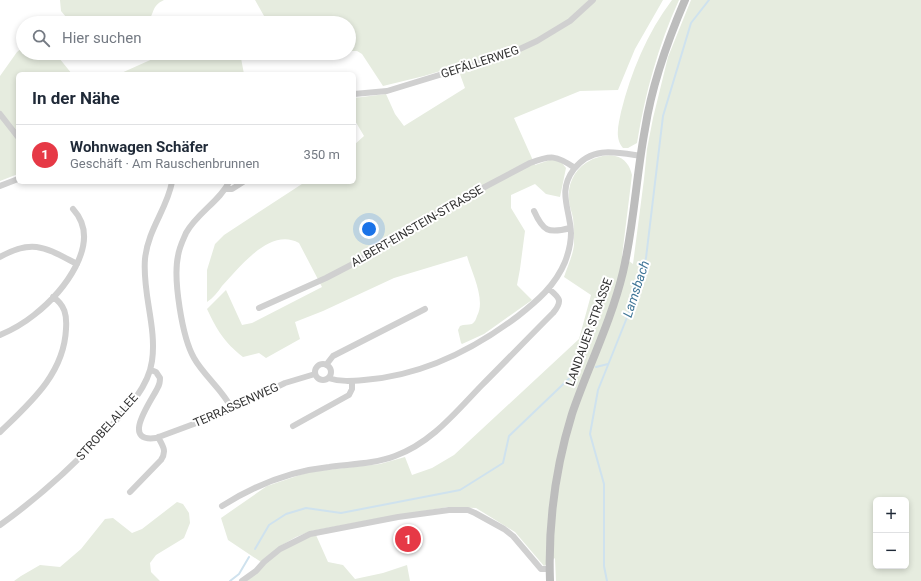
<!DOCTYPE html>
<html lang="de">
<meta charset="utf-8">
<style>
:root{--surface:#fff;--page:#f6f6f7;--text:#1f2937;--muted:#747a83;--line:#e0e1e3;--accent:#e63946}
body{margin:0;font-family:Roboto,sans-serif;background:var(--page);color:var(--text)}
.controls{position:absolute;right:12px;bottom:12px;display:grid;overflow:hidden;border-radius:6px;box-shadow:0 2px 6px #0003}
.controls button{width:36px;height:36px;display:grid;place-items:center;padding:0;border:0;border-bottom:1px solid var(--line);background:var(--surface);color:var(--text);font:20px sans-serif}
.you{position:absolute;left:369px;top:229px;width:14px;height:14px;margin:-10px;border:3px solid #fff;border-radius:50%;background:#1a73e8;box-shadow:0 0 0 6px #1a73e833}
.badge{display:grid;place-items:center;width:26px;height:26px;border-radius:50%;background:var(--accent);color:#fff;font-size:13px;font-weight:700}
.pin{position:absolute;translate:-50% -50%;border:2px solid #fff;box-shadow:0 1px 4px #0006}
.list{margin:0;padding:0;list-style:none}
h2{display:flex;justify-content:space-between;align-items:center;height:52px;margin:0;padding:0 16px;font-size:17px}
h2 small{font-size:13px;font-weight:400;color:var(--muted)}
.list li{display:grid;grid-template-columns:26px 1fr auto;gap:12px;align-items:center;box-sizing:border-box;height:60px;padding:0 16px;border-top:1px solid var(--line)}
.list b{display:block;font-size:15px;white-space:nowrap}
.list p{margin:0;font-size:13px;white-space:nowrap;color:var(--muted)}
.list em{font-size:13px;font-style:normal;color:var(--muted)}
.icon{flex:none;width:22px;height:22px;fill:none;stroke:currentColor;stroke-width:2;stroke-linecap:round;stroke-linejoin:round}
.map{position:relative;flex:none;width:921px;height:581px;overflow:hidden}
.search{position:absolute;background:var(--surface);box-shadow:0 2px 6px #0003;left:16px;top:16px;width:340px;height:44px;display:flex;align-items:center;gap:10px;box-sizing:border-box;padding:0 14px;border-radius:22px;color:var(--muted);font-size:15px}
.panel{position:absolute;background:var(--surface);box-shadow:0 2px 6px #0003;left:16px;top:72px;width:340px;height:112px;border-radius:6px}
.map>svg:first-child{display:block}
.green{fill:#e6ecdf;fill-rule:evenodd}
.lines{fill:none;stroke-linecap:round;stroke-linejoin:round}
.stream{stroke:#cfe2ee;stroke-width:2}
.street{stroke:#d0d0d0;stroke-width:6}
.secondary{stroke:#bdbdbd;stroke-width:8}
.labels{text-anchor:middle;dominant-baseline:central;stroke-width:4;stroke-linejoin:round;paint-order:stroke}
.street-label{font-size:12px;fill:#333;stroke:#fff}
.water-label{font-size:13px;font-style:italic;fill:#3f7597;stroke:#fff}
</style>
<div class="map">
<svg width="921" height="581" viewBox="0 0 921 581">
<rect width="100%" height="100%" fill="#fff"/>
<!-- green -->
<path class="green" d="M60,0H164C151,6 155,13 147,23H71L61,11Z
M255,0H663L635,49L618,90L580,91L514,118L535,165L553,159L562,163L566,168L560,197L546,194L535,184L511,195V208L525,231L520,269L517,285L532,300L484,334L462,344L461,343L458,330L460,326C464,324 468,325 472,324C475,322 476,319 477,316C486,300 472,273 467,256L394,278L323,311L295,322L300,339L266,358L259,353L243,357C224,342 217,330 207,309L226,290L242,325L252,323L322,287L299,243C270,227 240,267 222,286C218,292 213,298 207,302V270L215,244L224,235L305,182H354V145L364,136L354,119V98L386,94L395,114L404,126L465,88L457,66L424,76L383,86L362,54L357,51H349V23H268Z
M672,0H679C658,46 645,94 637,143L628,148H623C614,138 619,123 621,112C631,72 647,33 672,0Z
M691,0H921V581H556L555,558L544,566L515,532L476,508L448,507L370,520L311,531L296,537L282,545L261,562L228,540L221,518L267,486L309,472L380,464L405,457L412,475L432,468L454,455L579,339L591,295L564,277C567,268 573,255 574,245C574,236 574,226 573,218C572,212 569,206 569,200C567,183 576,167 591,160C597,157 609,154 615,156C625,158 630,166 632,175L622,256L633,264L644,179L647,149L653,118L668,57ZM876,500H906V566H876Z
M23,47V53H55L72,74H18V174L0,181V76L17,52Z
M166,53H240L244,74H119Z
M177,502L183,504L189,513L190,523L184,538L156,555L150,563L151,572L160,581H14L21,576L40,565L60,567L81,549L105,519L113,518L132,533L142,529Z
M316,535L328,562L343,565L355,579L383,573L407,565L410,581H246C264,565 291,538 316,535Z"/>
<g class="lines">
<!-- stream -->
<path class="stream" d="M596,367L608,364
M255,549L269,525L286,514L306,508L341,513L460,490L503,463L509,436L578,370
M230,581L239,574L249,557
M607,581L604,566V484L590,434L598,390L628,315L646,258L663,116L691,23L709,0"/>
<!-- street -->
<path class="street" d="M354,94L387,91L511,53L537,41L570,21L593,0
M0,114L18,137
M229,182C220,201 197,213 186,233C183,240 179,248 178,256C173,279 182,337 194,358C204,376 223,390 232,409
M0,186L18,179
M225,189H232L243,182
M534,211C543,231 548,234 570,228
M0,257C33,238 46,248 77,264
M259,308L326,278L351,265L443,209L530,163C551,155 556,155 575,168
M0,335C12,330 24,323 34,315C62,293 104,243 73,209
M315 372a8 8 0 1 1 16 0a8 8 0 1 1-16 0Z
M326,365L333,356L425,309
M151,370L156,372L160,378C160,381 160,384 158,387C153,399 119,443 156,438L218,415L285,383L315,374
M328,378C340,382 352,381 364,380C421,376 473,350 518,316C537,301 555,286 565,262C568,254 571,243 571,233C570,209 557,191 574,169C592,146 615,152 641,156
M293,426L349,395L352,389V381
M0,432C30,403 64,374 66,329C67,315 65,305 53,297
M130,492L161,460C167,451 163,446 158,437
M222,506C255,485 290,471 329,467C351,464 374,464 395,456C431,443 455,413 481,386C505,362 529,337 553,313C563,301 560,298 549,289
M0,525C38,498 72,467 104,433C123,413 148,390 152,361C157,327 142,293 145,259C148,229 167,209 172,182
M242,581L256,571L264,562L280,549L310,534L398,517L449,510H468L475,513L504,529L513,536L541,569H549"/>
<!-- secondary -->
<path class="secondary" d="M550,581C548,524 555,469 572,414C588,367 611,322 623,272C634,225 636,177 645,129C652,84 667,42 685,0"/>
</g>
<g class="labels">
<!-- street labels -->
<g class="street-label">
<text transform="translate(480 62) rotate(-18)">GEFÄLLERWEG</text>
<text transform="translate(417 226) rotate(-30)">ALBERT-EINSTEIN-STRASSE</text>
<text transform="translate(589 332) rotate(-70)">LANDAUER STRASSE</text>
<text transform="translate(236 405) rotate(-24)">TERRASSENWEG</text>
<text transform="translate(107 427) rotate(-48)">STROBELALLEE</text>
</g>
<!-- water labels -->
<g class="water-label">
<text transform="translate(636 289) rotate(-72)">Lamsbach</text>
</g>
</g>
</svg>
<div class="controls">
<button>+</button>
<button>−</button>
</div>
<div class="you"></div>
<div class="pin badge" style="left:408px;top:539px">1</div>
<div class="search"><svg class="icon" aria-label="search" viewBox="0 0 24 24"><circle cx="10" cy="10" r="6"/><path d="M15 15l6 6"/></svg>Hier suchen</div>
<section class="panel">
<h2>In der Nähe<small></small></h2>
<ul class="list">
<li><span class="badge">1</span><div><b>Wohnwagen Schäfer</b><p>Geschäft · Am Rauschenbrunnen</p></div><em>350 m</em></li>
</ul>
</section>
</div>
